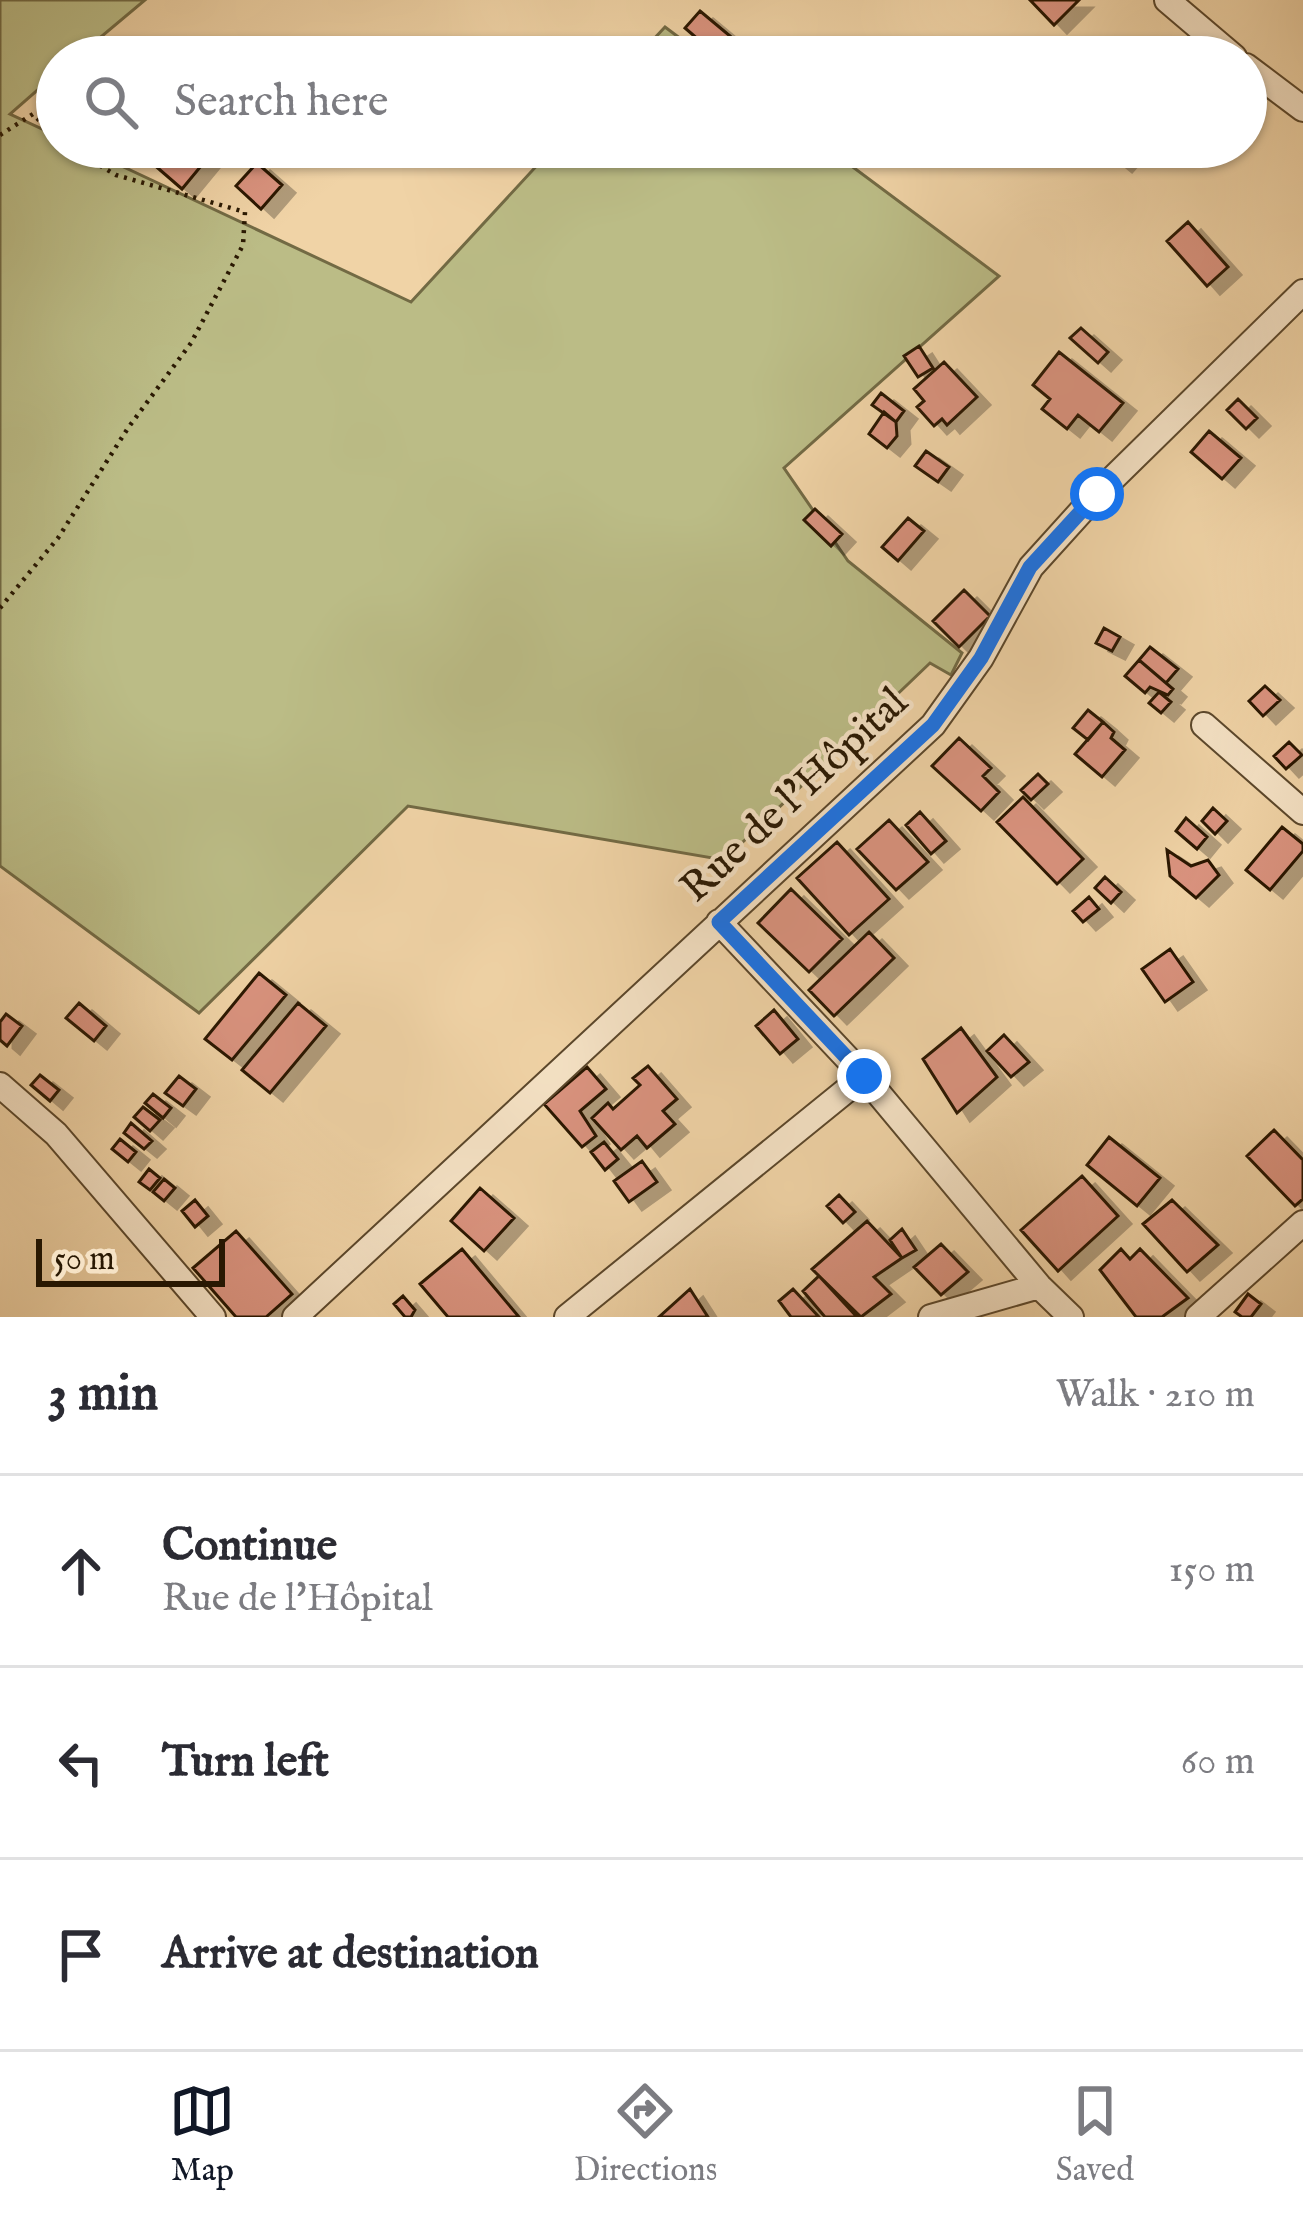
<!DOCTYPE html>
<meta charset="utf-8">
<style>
:root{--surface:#fff;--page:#f2f2f3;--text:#2b2b33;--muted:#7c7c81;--line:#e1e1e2;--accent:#111827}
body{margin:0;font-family:"IM FELL English",serif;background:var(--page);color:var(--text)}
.scale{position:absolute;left:36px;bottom:30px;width:189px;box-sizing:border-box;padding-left:12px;border:6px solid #291802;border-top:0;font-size:33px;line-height:42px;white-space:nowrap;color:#291802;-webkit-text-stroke:9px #f5e2c5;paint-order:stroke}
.stop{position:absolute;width:36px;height:36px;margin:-27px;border:9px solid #1a73e8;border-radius:50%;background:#fff}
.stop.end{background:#1a73e8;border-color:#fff;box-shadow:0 3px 12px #0008}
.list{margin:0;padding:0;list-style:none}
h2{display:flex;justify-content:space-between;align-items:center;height:156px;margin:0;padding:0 48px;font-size:51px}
h2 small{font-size:39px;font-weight:400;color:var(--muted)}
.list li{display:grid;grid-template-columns:78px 1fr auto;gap:36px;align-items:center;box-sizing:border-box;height:192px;padding:0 48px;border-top:3px solid var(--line)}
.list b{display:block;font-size:45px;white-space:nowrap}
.list p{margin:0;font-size:39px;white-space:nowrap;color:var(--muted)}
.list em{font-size:39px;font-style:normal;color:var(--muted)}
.icon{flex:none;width:66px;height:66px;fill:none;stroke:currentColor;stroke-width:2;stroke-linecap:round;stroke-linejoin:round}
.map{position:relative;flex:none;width:1303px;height:1317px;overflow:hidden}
.search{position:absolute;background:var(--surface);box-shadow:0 3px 9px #0004;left:36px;right:36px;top:36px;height:132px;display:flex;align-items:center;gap:30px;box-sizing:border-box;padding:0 42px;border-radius:66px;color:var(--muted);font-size:45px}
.sheet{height:732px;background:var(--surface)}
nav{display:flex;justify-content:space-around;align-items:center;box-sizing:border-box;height:168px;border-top:3px solid var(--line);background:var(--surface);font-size:33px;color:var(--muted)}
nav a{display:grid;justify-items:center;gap:6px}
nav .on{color:var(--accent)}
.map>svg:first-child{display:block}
.green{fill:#bbbc86;stroke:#726a44;stroke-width:3}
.building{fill:#da937f;stroke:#291802;stroke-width:3;filter:url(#shadow)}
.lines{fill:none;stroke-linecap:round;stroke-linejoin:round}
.minor-casing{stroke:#5b472b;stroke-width:28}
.path{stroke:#291802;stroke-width:4.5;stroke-dasharray:3 6;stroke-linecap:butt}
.minor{stroke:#f5e2c5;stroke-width:24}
.route{stroke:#1a73e8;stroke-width:15}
.labels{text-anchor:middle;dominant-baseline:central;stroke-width:9;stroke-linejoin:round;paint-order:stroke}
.street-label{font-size:42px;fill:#291802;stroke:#f5e2c5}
</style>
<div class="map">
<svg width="1303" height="1317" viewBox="0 0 1303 1317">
<defs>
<filter id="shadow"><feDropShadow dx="13" dy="8" stdDeviation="0" flood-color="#0004"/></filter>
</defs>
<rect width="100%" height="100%" fill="#f0d3a6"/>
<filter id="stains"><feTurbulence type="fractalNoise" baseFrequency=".00167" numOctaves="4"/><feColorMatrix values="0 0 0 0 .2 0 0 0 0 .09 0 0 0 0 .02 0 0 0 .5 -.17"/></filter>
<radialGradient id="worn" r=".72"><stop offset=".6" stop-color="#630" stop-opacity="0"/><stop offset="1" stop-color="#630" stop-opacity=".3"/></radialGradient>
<!-- green -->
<path class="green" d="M0,0H145L77,57H57V73L10,114L57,136V147H81L411,302L554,147H826L999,276L784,468L848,561L962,653L951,675L930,663L724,860L408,806L199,1013L0,866Z
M665,27L705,57H637Z"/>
<!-- building -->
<path class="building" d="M1030,0H1079L1054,25Z
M700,11L730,36L715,54L685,28Z
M166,147H190L206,160L182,189L152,163Z
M1116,147H1134L1119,164L1108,155Z
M257,163L282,185L261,209L236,186Z
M1188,222L1228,267L1207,286L1167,241Z
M1081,328L1108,352L1098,363L1070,338Z
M919,346L933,368L918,377L904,356Z
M1059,352L1123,403L1099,432L1078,415L1067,429L1042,409L1050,399L1033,385Z
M944,362L977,397L947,425L942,419L934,426L917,407L924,401L914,389Z
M881,393L904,411L896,422L872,405Z
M1238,399L1257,418L1246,429L1227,410Z
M884,412L896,422L897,436L887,448L869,434Z
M1209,431L1241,458L1222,479L1191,452Z
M926,451L949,467L938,482L915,466Z
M815,509L842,534L831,546L804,520Z
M908,518L924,531L898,561L882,547Z
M964,590L990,616L959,647L933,621Z
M1104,628L1120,637L1112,651L1096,643Z
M1150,647L1178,669L1166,683L1139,660Z
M1139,660L1173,689L1168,695L1150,687L1145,693L1125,676Z
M1265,686L1280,700L1263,716L1249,701Z
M1159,692L1171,702L1161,713L1149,703Z
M1088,710L1103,722L1088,740L1073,728Z
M1103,722L1114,732L1111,738L1125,750L1102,777L1075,754Z
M959,738L991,768L983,776L999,792L981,811L932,766Z
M1289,742L1302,755L1286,769L1274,756Z
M1038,774L1048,784L1031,800L1021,790Z
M1023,797L1083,859L1057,884L997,822Z
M1213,808L1227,821L1215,834L1202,821Z
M920,812L946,841L931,854L906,825Z
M1186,818L1207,837L1197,849L1176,831Z
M889,820L928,862L896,890L857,849Z
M1282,827L1303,844V851L1270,890L1246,870Z
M837,842L889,899L849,935L797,878Z
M1167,850L1191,866L1208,860L1219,875L1196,898L1170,876Z
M1105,877L1121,892L1111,903L1095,888Z
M791,889L842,939L809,972L758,923Z
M1089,897L1099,909L1083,922L1073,911Z
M869,932L894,958L834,1016L809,990Z
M1170,949L1193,982L1165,1002L1142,969Z
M259,973L286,995L232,1060L205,1039Z
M79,1003L106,1026L94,1041L66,1018Z
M298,1003L326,1026L270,1093L242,1070Z
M774,1010L798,1039L780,1054L756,1026Z
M6,1014L22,1026L7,1046L0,1040V1022Z
M961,1028L997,1077L957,1113L923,1059Z
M1004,1035L1029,1062L1011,1077L987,1051Z
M648,1066L677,1099L663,1111L675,1124L647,1148L637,1136L621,1150L592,1118L608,1103L613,1109L640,1085L633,1078Z
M587,1067L606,1089L580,1111L596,1136L582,1147L544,1104Z
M40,1075L59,1090L50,1101L31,1085Z
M179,1076L196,1089L183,1106L165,1093Z
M153,1094L171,1108L163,1118L145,1103Z
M143,1107L160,1120L150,1131L134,1117Z
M131,1123L152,1141L144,1149L124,1133Z
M1274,1130L1303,1160V1199L1295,1206L1247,1156Z
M1109,1137L1160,1178L1137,1206L1087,1165Z
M120,1139L136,1152L128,1162L112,1149Z
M604,1142L618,1159L605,1170L591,1152Z
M642,1161L657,1182L629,1202L614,1181Z
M149,1169L160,1178L150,1190L139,1182Z
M1082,1176L1118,1216L1058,1271L1021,1230Z
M164,1179L175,1188L164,1201L153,1192Z
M480,1188L514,1218L484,1251L451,1221Z
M839,1195L855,1212L843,1223L827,1206Z
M195,1200L208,1216L195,1227L182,1211Z
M1172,1200L1218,1245L1187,1272L1143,1224Z
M867,1221L902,1258L874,1277L891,1294L861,1317L812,1269Z
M902,1229L916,1250L902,1258L890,1240Z
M236,1231L292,1294L266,1317H236L193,1268Z
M941,1244L968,1272L941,1295L914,1267Z
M462,1249L519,1317H448L420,1284Z
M1121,1249L1130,1259L1140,1249L1188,1298L1162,1317H1136L1100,1270Z
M819,1276L857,1317H825L803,1291Z
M690,1289L708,1317H659Z
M793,1289L819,1317H791L779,1301Z
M1248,1294L1261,1304L1251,1317H1242L1235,1312Z
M403,1296L415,1310L411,1317H405L394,1304Z"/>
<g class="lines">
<defs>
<path id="minor" d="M1167,0L1234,57
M1246,66L1303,109
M1204,725L1303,812
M719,922L864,1076
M0,1085L56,1134L213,1317
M295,1317L933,725L981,658L1031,567L1097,494L1303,292
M567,1317L864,1076L1039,1286L1071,1317
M931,1317L1039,1286
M1198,1317L1303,1223"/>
</defs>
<!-- minor casing -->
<use href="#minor" class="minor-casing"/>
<!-- path -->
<path class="path" d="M0,135L33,114L57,139
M0,608L58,538L128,428L191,343L243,245L245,212L116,175L68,147"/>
<!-- minor -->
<use href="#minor" class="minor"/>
</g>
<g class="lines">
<!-- route -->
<path class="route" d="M864,1076L719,922L933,725L981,658L1030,567L1097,494"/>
</g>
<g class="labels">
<!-- street labels -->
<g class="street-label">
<text transform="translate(795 796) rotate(-43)">Rue de l'Hôpital</text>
</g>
</g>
<rect width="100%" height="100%" filter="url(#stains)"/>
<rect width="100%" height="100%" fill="url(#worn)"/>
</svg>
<div class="scale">50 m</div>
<div class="stop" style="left:1097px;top:494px"></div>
<div class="stop end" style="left:864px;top:1076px"></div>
<div class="search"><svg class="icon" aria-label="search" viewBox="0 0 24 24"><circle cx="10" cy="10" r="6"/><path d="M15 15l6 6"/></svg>Search here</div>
</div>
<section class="sheet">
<h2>3 min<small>Walk · 210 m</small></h2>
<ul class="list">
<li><svg class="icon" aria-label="ahead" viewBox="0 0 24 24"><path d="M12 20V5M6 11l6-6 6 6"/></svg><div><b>Continue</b><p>Rue de l'Hôpital</p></div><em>150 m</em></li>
<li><svg class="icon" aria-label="left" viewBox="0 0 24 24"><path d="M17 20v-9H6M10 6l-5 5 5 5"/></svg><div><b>Turn left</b></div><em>60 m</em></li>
<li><svg class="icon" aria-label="arrive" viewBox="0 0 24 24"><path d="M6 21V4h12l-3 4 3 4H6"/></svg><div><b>Arrive at destination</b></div></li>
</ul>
</section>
<nav>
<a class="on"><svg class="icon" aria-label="map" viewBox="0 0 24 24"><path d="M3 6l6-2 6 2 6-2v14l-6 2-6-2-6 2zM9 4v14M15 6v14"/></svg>Map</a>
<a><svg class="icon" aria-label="directions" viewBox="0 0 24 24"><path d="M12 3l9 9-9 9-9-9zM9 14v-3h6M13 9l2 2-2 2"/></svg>Directions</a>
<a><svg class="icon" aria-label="saved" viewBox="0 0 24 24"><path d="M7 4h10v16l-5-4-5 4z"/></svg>Saved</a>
</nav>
